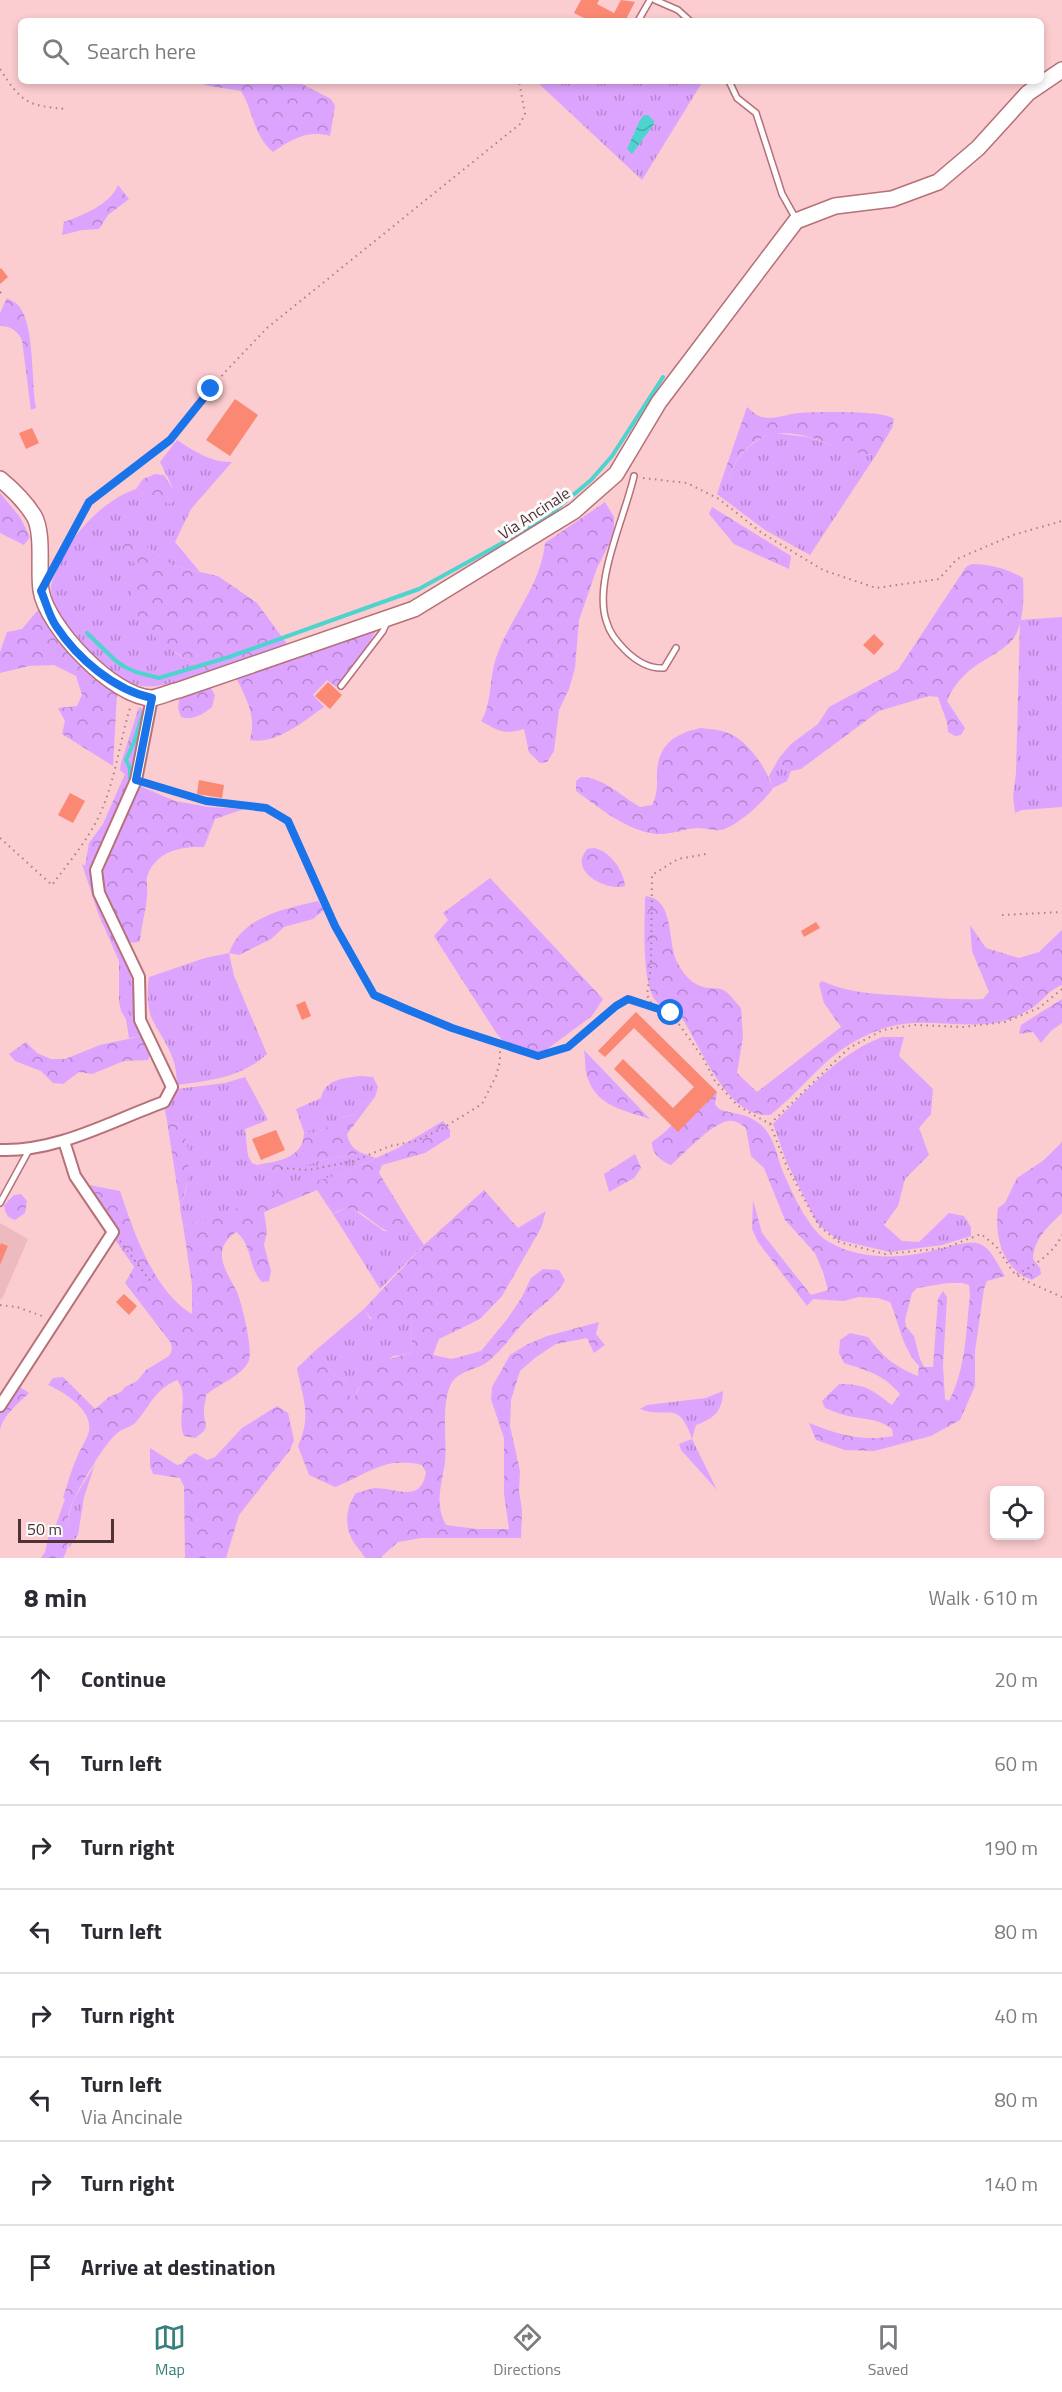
<!DOCTYPE html>
<meta charset="utf-8">
<style>
:root{--surface:#fff;--page:#f7f7f7;--text:#2b2b33;--muted:#7c7c81;--line:#e1e1e2;--accent:#38807d}
body{margin:0;font-family:"Titillium Web",sans-serif;background:var(--page);color:var(--text)}
.controls{position:absolute;right:18px;bottom:18px;display:grid;overflow:hidden;border-radius:9px;box-shadow:0 3px 9px #0003}
.controls button{width:54px;height:54px;display:grid;place-items:center;padding:0;border:0;border-bottom:2px solid var(--line);background:var(--surface);color:var(--text);font:30px sans-serif}
.scale{position:absolute;left:18px;bottom:15px;width:96px;box-sizing:border-box;padding-left:6px;border:3px solid #503235;border-top:0;font-size:16px;line-height:21px;white-space:nowrap;color:#503235;-webkit-text-stroke:4px #fbfbfb;paint-order:stroke}
.stop{position:absolute;width:18px;height:18px;margin:-14px;border:4px solid #1a73e8;border-radius:50%;background:#fff}
.stop.end{background:#1a73e8;border-color:#fff;box-shadow:0 2px 6px #0008}
.list{margin:0;padding:0;list-style:none}
h2{display:flex;justify-content:space-between;align-items:center;height:78px;margin:0;padding:0 24px;font-size:26px}
h2 small{font-size:20px;font-weight:400;color:var(--muted)}
.list li{display:grid;grid-template-columns:39px 1fr auto;gap:18px;align-items:center;box-sizing:border-box;height:84px;padding:0 24px;border-top:2px solid var(--line)}
.list b{display:block;font-size:22px;white-space:nowrap}
.list p{margin:0;font-size:20px;white-space:nowrap;color:var(--muted)}
.list em{font-size:20px;font-style:normal;color:var(--muted)}
.icon{flex:none;width:33px;height:33px;fill:none;stroke:currentColor;stroke-width:2;stroke-linecap:round;stroke-linejoin:round}
.map{position:relative;flex:none;width:1062px;height:1558px;overflow:hidden}
.search{position:absolute;background:var(--surface);box-shadow:0 3px 9px #0003;left:18px;right:18px;top:18px;height:66px;display:flex;align-items:center;gap:15px;box-sizing:border-box;padding:0 21px;border-radius:9px;color:var(--muted);font-size:22px}
.sheet{height:750px;background:var(--surface)}
nav{display:flex;justify-content:space-around;align-items:center;box-sizing:border-box;height:84px;border-top:2px solid var(--line);background:var(--surface);font-size:16px;color:var(--muted)}
nav a{display:grid;justify-items:center;gap:3px}
nav .on{color:var(--accent)}
.map>svg:first-child{display:block}
.built{fill:#edbbbf}
.grass{fill:url(#grass-tufts)}
.forest{fill:url(#forest-crowns);fill-rule:evenodd}
.water{fill:url(#water-waves)}
.lines{fill:none;stroke-linecap:round;stroke-linejoin:round}
.stream{stroke:#4fd3ce;stroke-width:4}
.building{fill:#fa8873}
.service-casing{stroke:#b67078;stroke-width:8}
.minor-casing{stroke:#b67078;stroke-width:14}
.secondary-casing{stroke:#b67078;stroke-width:18}
.path{stroke:#a98285;stroke-width:2;stroke-dasharray:1.5 4.5;stroke-linecap:butt}
.service{stroke:#fff;stroke-width:5}
.minor{stroke:#fff;stroke-width:10}
.secondary{stroke:#fff;stroke-width:15}
.route{stroke:#1a73e8;stroke-width:8}
.labels{text-anchor:middle;dominant-baseline:central;stroke-width:6;stroke-linejoin:round;paint-order:stroke}
.street-label{font-size:16px;fill:#503235;stroke:#fbfbfb}
</style>
<div class="map">
<svg width="1062" height="1558" viewBox="0 0 1062 1558">
<defs>
<pattern id="grass-tufts" width="24" height="20" patternUnits="userSpaceOnUse" patternTransform="scale(1.5)"><rect width="24" height="20" fill="#dca4fe"/><path d="M3 7l-1-3M5 7V3M7 7l1-3M15 17l-1-3M17 17v-4M19 17l1-3" fill="none" stroke="#b586ce"/></pattern>
<pattern id="forest-crowns" width="20" height="18" patternUnits="userSpaceOnUse" patternTransform="scale(1.5)"><rect width="20" height="18" fill="#dca4fe"/><path d="M2 6a3 3 0 1 1 6 0M12 15a3 3 0 1 1 6 0" fill="none" stroke="#b586ce"/></pattern>
<pattern id="water-waves" width="16" height="10" patternUnits="userSpaceOnUse" patternTransform="scale(1.5)"><rect width="16" height="10" fill="#4fd3ce"/><path d="M0 5q4-4 8 0t8 0" fill="none" stroke="#44aca8"/></pattern>
</defs>
<rect width="100%" height="100%" fill="#fbccd0"/>
<!-- built -->
<path class="built" d="M0,1223L28,1239L2,1299H0Z"/>
<!-- grass -->
<path class="grass" d="M536,81H703L642,180Z
M773,433L808,437L853,453L876,455L810,555L765,530L717,494L722,479L728,478C738,455 750,442 773,433Z
M177,440C194,451 211,463 232,462L191,509L175,542L200,572L173,566L144,545L132,558L137,568L131,588L175,653L208,671C187,677 164,689 142,686C124,683 112,670 99,660C79,644 52,617 51,590C50,584 54,578 56,572C68,538 101,501 136,489L151,498L174,490L160,462Z
M1062,617V807L1022,810L1015,813L1013,796L1016,773L1020,620Z
M139,707L145,711L131,783L128,781L120,785L125,774L120,770L121,763Z
M779,758L783,768L791,771L787,781L773,788L769,776Z
M82,864L92,870L100,908L130,970L142,1036L129,1038L126,1019L121,1011L119,1001V961L98,913Z
M229,953L234,976L267,1054C241,1078 211,1080 177,1085C177,1055 165,1044 152,1019C147,1007 147,990 149,977L205,958Z
M882,1037H904L899,1056L933,1089L931,1114L919,1128L929,1155L905,1179L898,1206L884,1225L902,1241L919,1242L949,1213L964,1216L971,1227V1236L942,1245L890,1252L838,1240L820,1226L815,1219L787,1163L773,1124C806,1091 838,1054 882,1037Z
M361,1076L373,1077L378,1087L375,1097L363,1104L353,1115L344,1117L323,1130L313,1133L304,1132L296,1109L321,1098C325,1079 344,1078 361,1076Z
M245,1077L268,1120L245,1129L248,1156L252,1163L274,1172H289L318,1161L362,1153L376,1158L341,1174L204,1221L183,1225C182,1219 180,1211 180,1206C181,1202 184,1197 185,1193C190,1171 191,1143 178,1124L167,1121L164,1105L177,1089L225,1083Z
M344,1209H353L384,1231L409,1234L412,1227L424,1245L380,1289L333,1214Z
M364,1309L370,1319L411,1317L412,1353L393,1356L358,1389L352,1403L344,1380L331,1373L327,1362L316,1350Z
M723,1391C723,1411 713,1419 696,1425L692,1439L717,1490L681,1450L679,1444L692,1439C678,1398 669,1420 640,1409L647,1405L706,1398Z
M95,1464L84,1497L78,1535L69,1548C64,1504 75,1500 95,1464Z"/>
<!-- forest -->
<path class="forest" d="M206,81H296L331,99L335,106L330,136C308,130 292,139 273,152C253,135 254,112 241,91L204,85Z
M118,185L129,199L108,215L99,229L82,230L62,235L64,222C83,215 110,205 118,185Z
M7,298C11,300 16,303 19,306C35,326 31,382 36,408L31,410L22,340C17,330 10,326 0,326V313Z
M747,407C751,410 756,416 762,417C775,420 786,414 799,413C815,412 884,410 894,419L892,428L876,455C869,454 861,454 853,453C838,450 824,441 809,437C769,426 744,440 728,478L722,479Z
M155,474L164,475L174,490L175,501L170,504L151,498L136,489L143,479Z
M0,493L20,517L30,537L24,545L0,533Z
M605,502L614,517V530L609,544L597,568L579,620L575,668L569,689L559,710L554,751L547,762L540,763L529,752L524,729C503,735 499,731 481,721C492,705 489,678 496,658C509,619 541,586 545,543Z
M712,507L791,556L789,569L734,544L709,514Z
M125,541L144,545L173,566L218,576L257,603L287,644L208,671C176,653 132,632 131,590C131,583 135,575 136,568L132,558L122,549Z
M972,564C990,564 1008,569 1023,578C1024,596 1024,622 1014,638C1008,646 996,653 988,658C970,668 954,682 947,701L965,728L961,735L955,736L948,732L947,722L938,697L929,696L879,711L801,769L791,771L783,768L779,758L791,744L818,724L829,707L898,670L966,567Z
M38,610L87,667L117,693L113,766L62,734L65,721L58,708L77,706L82,695L76,676L54,665L29,666L0,673V652L7,632L22,629Z
M378,627L364,652L336,687L327,680L313,695L324,707C304,721 276,745 250,740C257,714 245,697 235,675Z
M209,685L215,695L212,707C204,714 192,721 181,717L178,708L180,694Z
M701,728C708,729 717,729 725,732C747,738 766,768 773,788C766,800 734,829 720,830C713,831 705,828 697,828C684,829 669,835 656,834C625,830 600,808 576,791V781L581,777C603,777 621,796 640,807L652,805C658,793 657,786 657,773C658,745 675,733 701,728Z
M128,781L175,801L208,807L244,809L215,819L204,847C181,846 155,851 147,877C146,883 148,890 147,896C146,911 141,926 140,941L134,943L124,940L101,893L98,873L85,866L89,843L103,824L120,785Z
M594,848C610,851 624,871 625,886C610,891 578,877 582,858C583,855 585,852 587,849Z
M490,878L603,999L592,1016L546,1050L538,1052L505,1044L495,1031L434,936L448,920L443,913Z
M646,896C675,900 667,941 677,962C684,975 692,985 707,988C711,988 717,988 721,989C728,991 736,1003 741,1008L743,1037L737,1073L757,1092L841,1027L824,1003L819,984L822,981C850,994 879,994 909,996C934,998 958,1000 983,999L989,992L972,951L970,925L986,948L1019,958L1039,952L1062,930V985C1047,992 1048,995 1037,1004C1028,1012 1012,1019 1000,1022C971,1028 942,1021 913,1023C892,1024 870,1032 852,1043C823,1059 798,1094 770,1115C724,1118 700,1041 677,1011C670,1008 660,1007 656,1001C641,984 645,923 645,899Z
M318,901L324,910L313,919L284,927L271,939L239,955L229,953C243,916 284,909 318,901Z
M1062,999V1023L1051,1031L1041,1043L1033,1032L1019,1034L1021,1025Z
M142,1036L150,1054L148,1060L124,1061L92,1074L79,1072L63,1084L53,1083L41,1071L15,1061L9,1054L26,1042L37,1053L51,1059H65L100,1045Z
M584,1050L650,1119C626,1111 597,1106 588,1079C584,1070 586,1060 584,1050Z
M710,1085L717,1092L715,1104L719,1109C734,1115 746,1112 761,1125C775,1137 777,1158 784,1174C792,1193 810,1232 829,1242C855,1258 893,1259 922,1253C936,1251 969,1239 980,1244C992,1249 998,1266 1005,1276L987,1281L984,1289L975,1351V1386L960,1420L931,1436L874,1451L845,1450L816,1440L809,1423C837,1434 862,1442 893,1436L892,1429C877,1417 862,1420 844,1415C838,1413 832,1411 825,1408L822,1401L839,1384C865,1384 871,1389 892,1405L900,1394C883,1374 868,1371 844,1363L839,1353L840,1340L850,1333L868,1337C884,1358 894,1366 918,1376L919,1366C901,1346 900,1325 890,1302L878,1298L859,1297L843,1301L813,1299L807,1306L758,1242L752,1229L753,1200L762,1233L811,1295L828,1290L823,1272L815,1253L785,1220L764,1168L751,1156L746,1128C741,1124 735,1120 728,1121C711,1124 685,1153 671,1165C661,1161 651,1153 652,1142L665,1132ZM948,1283H962L969,1285L970,1295C966,1330 966,1369 949,1401L945,1399L943,1366L947,1297L943,1291L938,1299L933,1367H924L920,1359L914,1336L906,1327L905,1320L912,1293L917,1288Z
M375,1097L347,1134C349,1144 353,1149 362,1153L318,1161L289,1172H274L257,1165C277,1161 304,1159 304,1132L313,1133L323,1130L338,1119L353,1115L363,1104Z
M167,1121L178,1124C194,1143 190,1184 180,1205Z
M443,1121L450,1130V1137L425,1153L382,1165L379,1173L412,1227L410,1234C376,1242 362,1193 333,1214L317,1190L264,1212L267,1232L264,1245L271,1271L269,1281L262,1282C248,1268 253,1245 236,1232C209,1251 227,1271 237,1292C242,1304 253,1349 249,1360C243,1376 218,1384 206,1395C206,1400 204,1405 204,1410C203,1426 213,1426 195,1438L184,1436C176,1419 190,1395 177,1380C153,1391 151,1405 136,1422C131,1427 125,1428 120,1431C106,1439 75,1494 70,1509C64,1526 73,1543 63,1558H41L45,1552L49,1534L56,1525L65,1499L63,1497C68,1484 71,1470 77,1457C80,1449 87,1440 89,1431C93,1410 64,1392 48,1385L53,1378L63,1377L95,1409L109,1397L121,1392L125,1387L137,1381L146,1370L169,1356L172,1350L171,1343L125,1283L134,1267L114,1238L79,1175L89,1185L120,1191C133,1230 154,1292 192,1314V1285L183,1225L204,1221L285,1190L341,1174L398,1148Z
M1062,1142V1213C1048,1226 1034,1239 1033,1259L1040,1268L1041,1274L1032,1280C1003,1270 994,1237 998,1208L1005,1203L1017,1178L1044,1160Z
M635,1154L641,1168L634,1178L609,1192L604,1174Z
M484,1190L518,1228L546,1211L541,1228L502,1296L480,1319L439,1339L433,1355L452,1359L481,1351L508,1318L522,1297L531,1278L543,1269L559,1270L565,1280C556,1298 541,1305 527,1319C513,1333 502,1351 486,1363C475,1370 458,1371 451,1384C441,1403 447,1440 445,1462C442,1484 434,1504 446,1525L477,1529H509L504,1494V1438L491,1399L492,1387L510,1355L528,1344L547,1336L599,1322L596,1334L605,1345L594,1353L587,1338L556,1344L536,1357L520,1371L511,1400L510,1426L520,1471L519,1491L522,1510L521,1538H421L398,1542L380,1558H365C361,1550 354,1545 351,1537C344,1522 347,1506 356,1493C362,1492 369,1489 375,1488C397,1488 421,1504 426,1472L422,1465C384,1456 369,1474 335,1487L309,1475L298,1446C312,1414 303,1401 297,1368L316,1350L327,1362L331,1373L344,1380L352,1402C367,1372 378,1359 412,1353L411,1317C392,1327 377,1330 364,1309L424,1245Z
M21,1194L27,1201L25,1213L15,1220C7,1218 5,1212 4,1205L14,1195Z
M18,1386L29,1393C19,1403 3,1415 0,1430V1411Z
M277,1406L288,1413L294,1440L290,1450L239,1515L226,1558H185L184,1486L180,1478L153,1474L150,1466V1448L177,1465L183,1463L188,1457L195,1453L207,1460L215,1457L242,1428Z"/>
<!-- water -->
<path class="water" d="M648,115L654,121V124L632,154L627,149L640,120L643,116Z"/>
<g class="lines">
<!-- stream -->
<path class="stream" d="M87,633L116,661L125,667L136,672L159,678L229,657L419,589L542,521L591,480L612,456L663,377
M130,778V768L126,760L134,742L143,713"/>
</g>
<!-- building -->
<path class="building" d="M581,0H599L597,4L614,13L621,0L635,2L625,21H590L574,13Z
M1,268L8,277L0,284V269Z
M235,399L258,415L230,456L206,440Z
M32,428L39,443L26,449L19,433Z
M874,634L884,644L874,655L863,645Z
M328,682L342,695L330,709L315,696Z
M199,780L224,785L222,798L197,794Z
M70,793L85,801L73,823L58,815Z
M816,922L820,928L804,937L801,931Z
M305,1001L311,1016L302,1020L296,1005Z
M636,1012L717,1092L678,1132L614,1069L623,1059L673,1108L694,1087L634,1028L605,1057L598,1051Z
M276,1130L285,1150L261,1160L252,1139Z
M1,1243L8,1246L0,1265V1246Z
M124,1294L137,1306L129,1315L116,1302Z"/>
<g class="lines">
<defs>
<path id="service" d="M655,0L678,10L690,21
M638,21L650,0
M729,81L737,98L756,113L782,194L796,219
M634,476C625,517 592,584 607,623C610,634 617,642 625,650C636,661 649,669 664,668L676,648
M341,686L383,631L387,622
M0,1203L29,1150"/>
<path id="minor" d="M0,1150C58,1152 111,1121 164,1102L172,1087L140,1020L139,977L99,893L96,870L136,780L152,698
M0,1406L113,1232L75,1176L64,1141"/>
<path id="secondary" d="M0,479C12,489 26,503 34,516C44,533 38,571 41,590C46,626 114,698 152,698C160,697 170,692 179,690L414,609L574,511L616,474L659,402L796,221L835,206L892,199L938,182L978,148L1028,93L1062,70"/>
</defs>
<!-- service casing -->
<use href="#service" class="service-casing"/>
<!-- minor casing -->
<use href="#minor" class="minor-casing"/>
<!-- secondary casing -->
<use href="#secondary" class="secondary-casing"/>
<!-- path -->
<path class="path" d="M0,69C21,102 27,106 67,109
M0,292L5,295
M643,478L687,483L719,499L762,533L823,570L876,588L939,579L957,559L1013,535L1062,521
M54,567L89,502L170,440L225,372L267,328L520,124L525,114L519,81
M147,784L206,801L266,808L288,821L335,926L374,995L406,1009L452,1028L538,1056L568,1047L616,1006L628,999L671,1013L703,1058L715,1081L738,1106L770,1124L787,1167L819,1226L839,1242L885,1254L945,1248L981,1234L996,1246L1013,1272L1026,1281L1062,1297
M0,838L52,885C70,861 92,835 103,807C116,775 120,741 130,708
M1002,915L1062,912
M654,1008L647,995L651,965L652,875L678,859L706,854
M770,1124L849,1048L883,1030L914,1025L963,1027L1005,1022L1039,1008L1062,989
M281,1168L309,1170L354,1161L390,1146L416,1141L443,1128L482,1104L496,1076L500,1061V1044
M120,1241L151,1282
M1017,1274C1034,1266 1054,1253 1062,1235
M0,1305L17,1307L45,1317"/>
<!-- service -->
<use href="#service" class="service"/>
<!-- minor -->
<use href="#minor" class="minor"/>
<!-- secondary -->
<use href="#secondary" class="secondary"/>
</g>
<g class="lines">
<!-- route -->
<path class="route" d="M211,389L170,440L89,502L41,591C46,602 49,616 56,626C77,658 114,690 152,698L136,780L206,801L266,808L288,821L335,926L374,995L406,1009L452,1028L538,1056L568,1047L616,1006L628,999L671,1013"/>
</g>
<g class="labels">
<!-- street labels -->
<g class="street-label">
<text transform="translate(534 513) rotate(-33)">Via Ancinale</text>
</g>
</g>
</svg>
<div class="controls">
<button><svg class="icon" aria-label="locate" viewBox="0 0 24 24"><circle cx="12" cy="12" r="6"/><path d="M12 2v4M12 18v4M2 12h4M18 12h4"/></svg></button>
</div>
<div class="scale">50 m</div>
<div class="stop" style="left:671px;top:1013px"></div>
<div class="stop end" style="left:211px;top:389px"></div>
<div class="search"><svg class="icon" aria-label="search" viewBox="0 0 24 24"><circle cx="10" cy="10" r="6"/><path d="M15 15l6 6"/></svg>Search here</div>
</div>
<section class="sheet">
<h2>8 min<small>Walk · 610 m</small></h2>
<ul class="list">
<li><svg class="icon" aria-label="ahead" viewBox="0 0 24 24"><path d="M12 20V5M6 11l6-6 6 6"/></svg><div><b>Continue</b></div><em>20 m</em></li>
<li><svg class="icon" aria-label="left" viewBox="0 0 24 24"><path d="M17 20v-9H6M10 6l-5 5 5 5"/></svg><div><b>Turn left</b></div><em>60 m</em></li>
<li><svg class="icon" aria-label="right" viewBox="0 0 24 24"><path d="M7 20v-9h11M14 6l5 5-5 5"/></svg><div><b>Turn right</b></div><em>190 m</em></li>
<li><svg class="icon" aria-label="left" viewBox="0 0 24 24"><path d="M17 20v-9H6M10 6l-5 5 5 5"/></svg><div><b>Turn left</b></div><em>80 m</em></li>
<li><svg class="icon" aria-label="right" viewBox="0 0 24 24"><path d="M7 20v-9h11M14 6l5 5-5 5"/></svg><div><b>Turn right</b></div><em>40 m</em></li>
<li><svg class="icon" aria-label="left" viewBox="0 0 24 24"><path d="M17 20v-9H6M10 6l-5 5 5 5"/></svg><div><b>Turn left</b><p>Via Ancinale</p></div><em>80 m</em></li>
<li><svg class="icon" aria-label="right" viewBox="0 0 24 24"><path d="M7 20v-9h11M14 6l5 5-5 5"/></svg><div><b>Turn right</b></div><em>140 m</em></li>
<li><svg class="icon" aria-label="arrive" viewBox="0 0 24 24"><path d="M6 21V4h12l-3 4 3 4H6"/></svg><div><b>Arrive at destination</b></div></li>
</ul>
</section>
<nav>
<a class="on"><svg class="icon" aria-label="map" viewBox="0 0 24 24"><path d="M3 6l6-2 6 2 6-2v14l-6 2-6-2-6 2zM9 4v14M15 6v14"/></svg>Map</a>
<a><svg class="icon" aria-label="directions" viewBox="0 0 24 24"><path d="M12 3l9 9-9 9-9-9zM9 14v-3h6M13 9l2 2-2 2"/></svg>Directions</a>
<a><svg class="icon" aria-label="saved" viewBox="0 0 24 24"><path d="M7 4h10v16l-5-4-5 4z"/></svg>Saved</a>
</nav>
